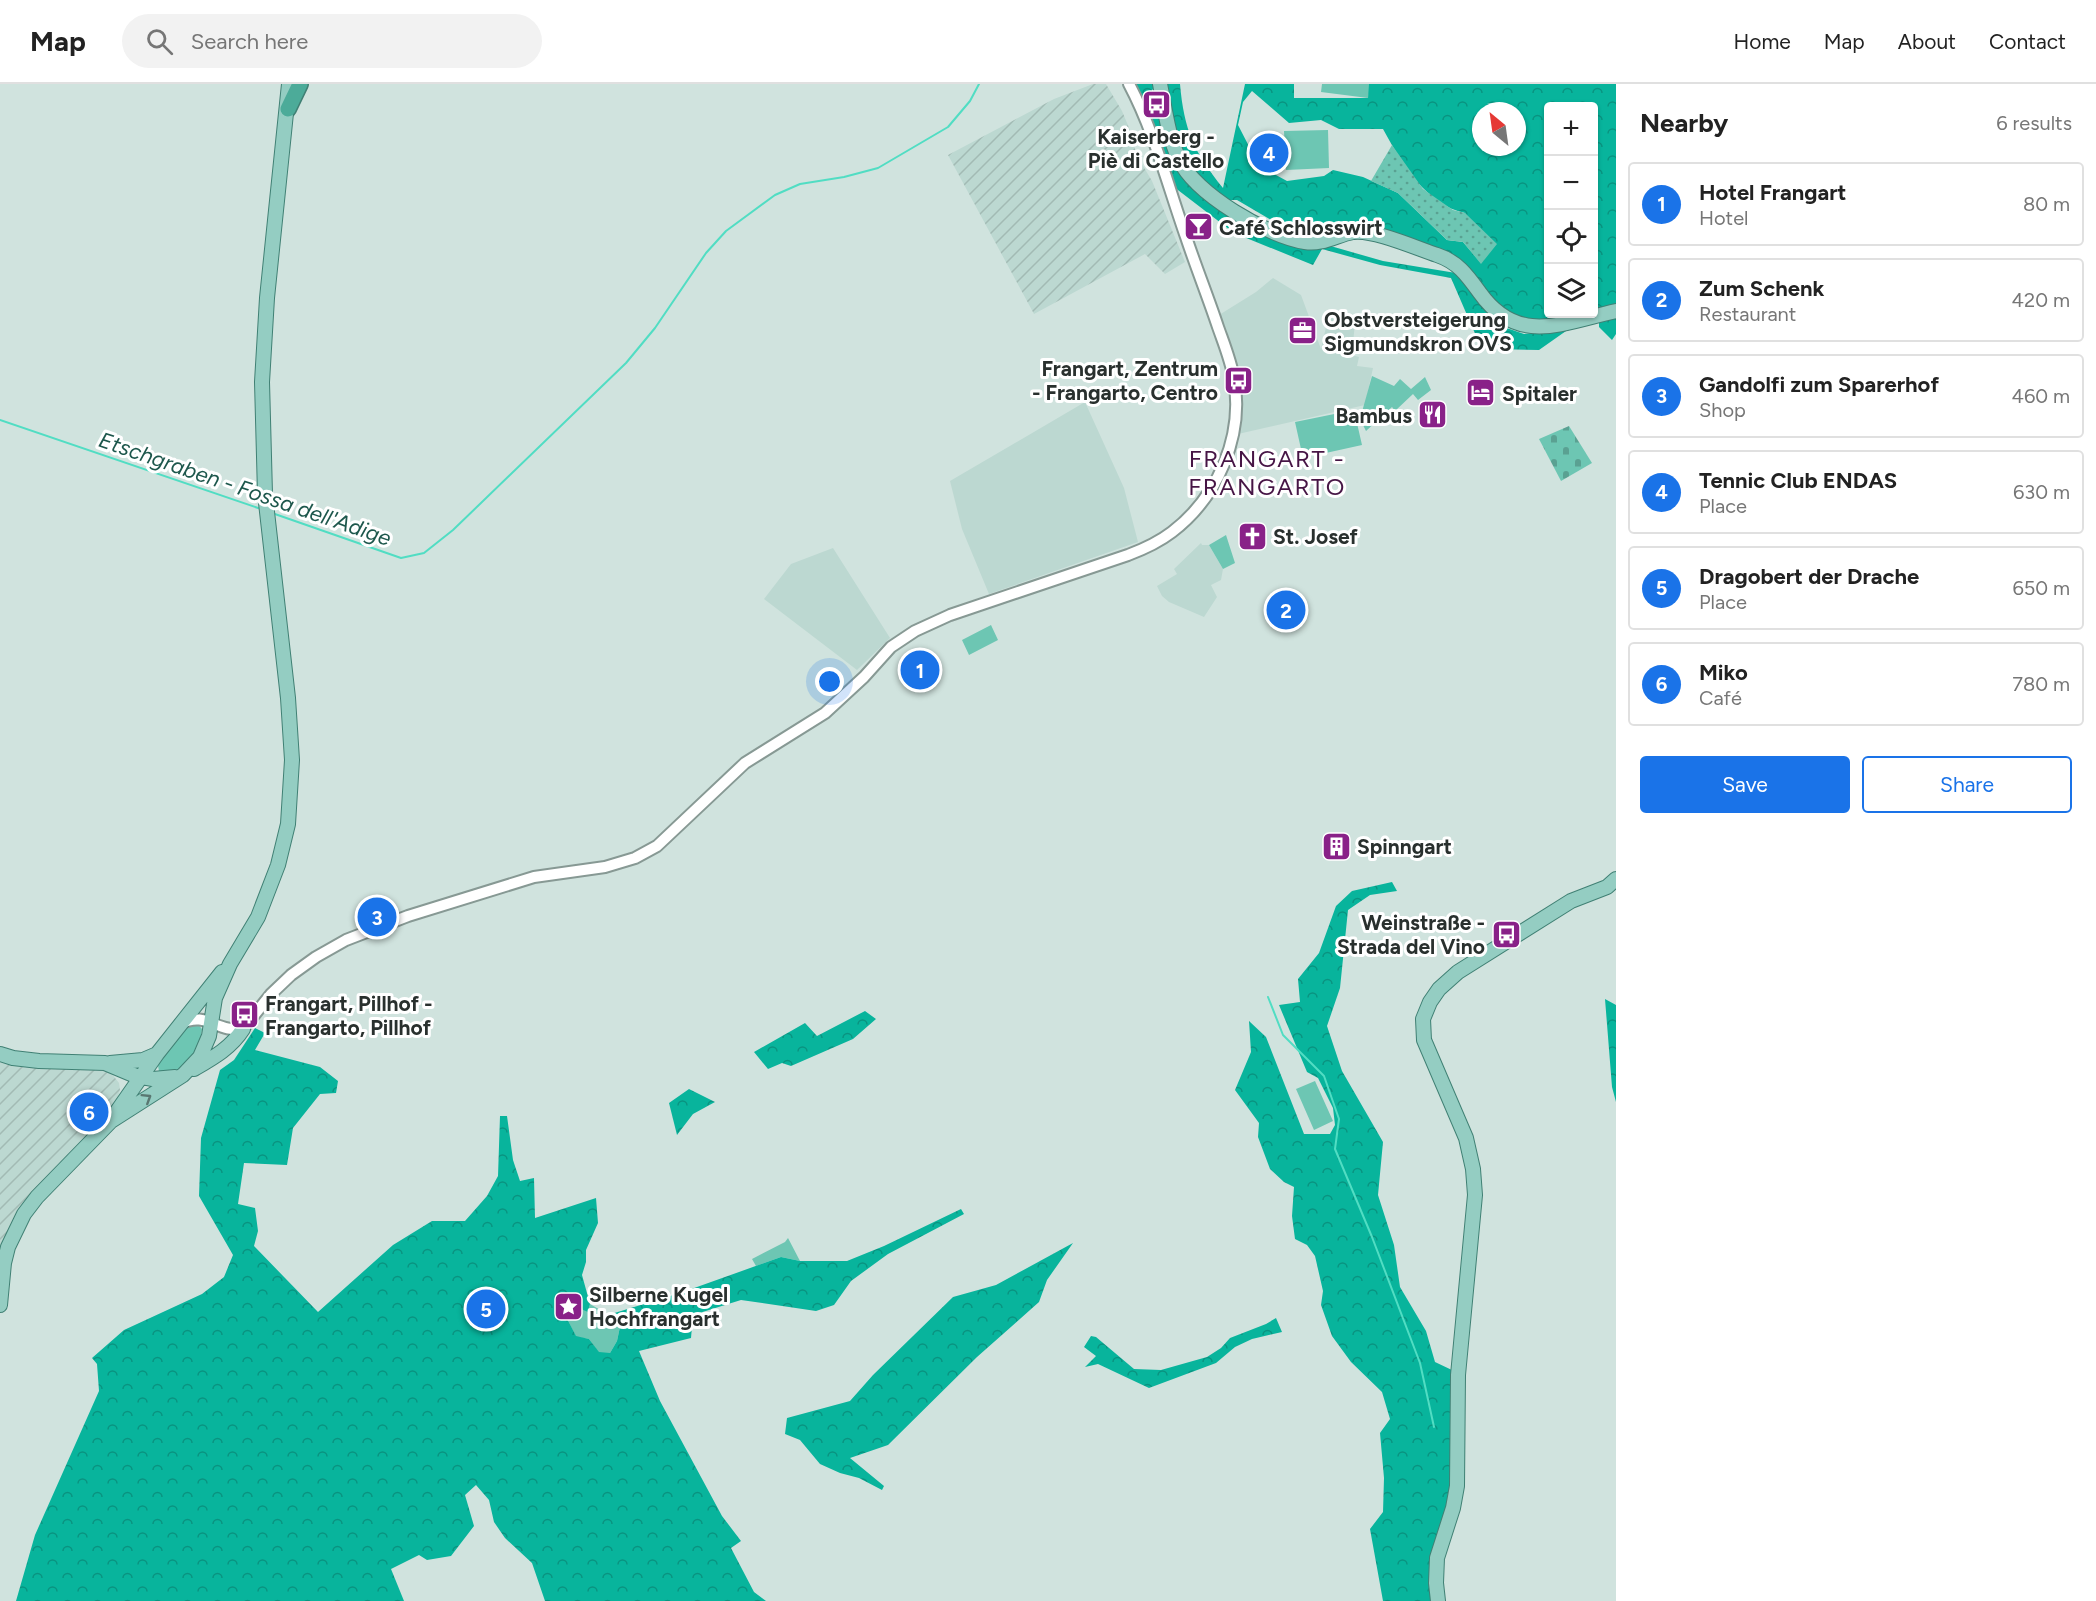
<!DOCTYPE html>
<meta charset="utf-8">
<style>
:root{--surface:#fff;--page:#f2f2f2;--text:#222;--muted:#767676;--line:#e0e0e0;--accent:#1a73e8}
body{margin:0;font-family:Figtree,sans-serif;background:var(--page);color:var(--text)}
.controls{position:absolute;right:18px;top:18px;display:grid;overflow:hidden;border-radius:6px;box-shadow:0 2px 4px #0004}
.controls button{width:54px;height:54px;display:grid;place-items:center;padding:0;border:0;border-bottom:2px solid var(--line);background:var(--surface);color:var(--text);font:30px sans-serif}
.compass{position:absolute;left:1472px;top:18px;width:54px;height:54px;border-radius:50%;background:var(--surface);box-shadow:0 2px 4px #0004;rotate:331deg}
.you{position:absolute;left:830px;top:598px;width:21px;height:21px;margin:-15px;border:4px solid #fff;border-radius:50%;background:#1a73e8;box-shadow:0 0 0 9px #1a73e833}
.badge{display:grid;place-items:center;width:39px;height:39px;border-radius:50%;background:var(--accent);color:#fff;font-size:20px;font-weight:700}
.pin{position:absolute;translate:-50% -50%;border:3px solid #fff;box-shadow:0 2px 6px #0006}
.list{margin:0;padding:0;list-style:none}
h2{display:flex;justify-content:space-between;align-items:center;height:78px;margin:0;padding:0 24px;font-size:26px}
h2 small{font-size:20px;font-weight:400;color:var(--muted)}
.list li{display:grid;grid-template-columns:39px 1fr auto;gap:18px;align-items:center;box-sizing:border-box;height:84px;margin:0 12px 12px;padding:0 12px;border:2px solid var(--line);border-radius:6px}
.list b{display:block;font-size:22px;white-space:nowrap}
.list p{margin:0;font-size:20px;white-space:nowrap;color:var(--muted)}
.list em{font-size:20px;font-style:normal;color:var(--muted)}
.actions{display:flex;gap:12px;padding:18px 24px}
.actions a{flex:1;padding:14px 0;border:2px solid var(--accent);border-radius:6px;text-align:center;font-size:21px;color:var(--accent)}
.actions .main{background:var(--accent);color:#fff}
.icon{flex:none;width:33px;height:33px;fill:none;stroke:currentColor;stroke-width:2;stroke-linecap:round;stroke-linejoin:round}
.map{position:relative;flex:none;width:1616px;height:1517px;overflow:hidden}
header{display:flex;align-items:center;gap:36px;box-sizing:border-box;height:84px;padding:0 30px;background:var(--surface);border-bottom:2px solid var(--line)}
header strong{font-size:28px}
nav{display:flex;gap:33px;margin-inline-start:auto;font-size:21px}
.search{width:420px;height:54px;background:var(--page);display:flex;align-items:center;gap:15px;box-sizing:border-box;padding:0 21px;border-radius:33px;color:var(--muted);font-size:22px}
main{display:flex}
aside{flex:1;background:var(--surface)}
.map>svg:first-child{display:block}
.built{fill:#bcd8d1}
.industrial{fill:url(#industrial-furrows)}
.green{fill:#6dc6b3}
.forest{fill:url(#forest-crowns);fill-rule:evenodd}
.cemetery{fill:url(#cemetery-stones)}
.garden{fill:url(#garden-dots)}
.lines{fill:none;stroke-linecap:round;stroke-linejoin:round}
.stream{stroke:#51ddc3;stroke-width:2}
.minor-casing{stroke:#879994;stroke-width:14}
.major-casing{stroke:#408074;stroke-width:16}
.highway-casing{stroke:#408074;stroke-width:18}
.minor{stroke:#fff;stroke-width:10}
.major{stroke:#94cdc2;stroke-width:14}
.highway{stroke:#4cab99;stroke-width:15}
.oneway{stroke:#597771}
.labels{text-anchor:middle;dominant-baseline:central;stroke-width:6;stroke-linejoin:round;paint-order:stroke}
.poi-label{font-size:21px;font-weight:bold;fill:#29302e;stroke:#fff;text-anchor:start}
.water-label{font-size:22px;font-style:italic;fill:#1d574c;stroke:#fff}
.quarter-label{font-size:24px;letter-spacing:1.5px;fill:#461545;stroke:#fff}
</style>
<header>
<strong>Map</strong>
<div class="search"><svg class="icon" aria-label="search" viewBox="0 0 24 24"><circle cx="10" cy="10" r="6"/><path d="M15 15l6 6"/></svg>Search here</div>
<nav><a>Home</a><a>Map</a><a>About</a><a>Contact</a></nav>
</header>
<main>
<div class="map">
<svg width="1616" height="1517" viewBox="0 0 1616 1517">
<defs>
<pattern id="industrial-furrows" width="10" height="10" patternUnits="userSpaceOnUse" patternTransform="scale(1.5)"><rect width="10" height="10" fill="#bcd8d1"/><path d="M-1 1l2-2M0 10L10 0M9 11l2-2" fill="none" stroke="#a2bab4"/></pattern>
<pattern id="forest-crowns" width="20" height="18" patternUnits="userSpaceOnUse" patternTransform="scale(1.5)"><rect width="20" height="18" fill="#08b49c"/><path d="M2 6a3 3 0 1 1 6 0M12 15a3 3 0 1 1 6 0" fill="none" stroke="#099380"/></pattern>
<pattern id="cemetery-stones" width="16" height="16" patternUnits="userSpaceOnUse" patternTransform="scale(1.5)"><rect width="16" height="16" fill="#6dc6b3"/><path d="M2 7V4a2 2 0 0 1 4 0v3zM10 15v-3a2 2 0 0 1 4 0v3z" fill="#5aa192"/></pattern>
<pattern id="garden-dots" width="8" height="8" patternUnits="userSpaceOnUse" patternTransform="scale(1.5)"><rect width="8" height="8" fill="#6dc6b3"/><path d="M2 2h.1M6 6h.1" fill="none" stroke="#5aa192" stroke-width="1.8" stroke-linecap="round"/></pattern>
</defs>
<rect width="100%" height="100%" fill="#d0e3de"/>
<!-- built -->
<path class="built" d="M1273,194L1301,211L1321,265L1329,230L1355,238L1352,271L1359,273L1357,282L1373,284L1365,321L1238,350L1242,329V293L1219,231L1256,208Z
M1085,318L1124,404L1138,458L989,510L962,445L950,397Z
M1201,459L1202,461H1209L1223,485L1221,496L1211,501L1217,513L1204,533L1169,518L1162,512L1157,502L1177,490L1174,485Z
M833,464L890,554L857,586L764,515L791,480Z"/>
<!-- industrial -->
<path class="industrial" d="M1093,0H1106L1122,27L1132,51L1136,70L1152,97L1185,178L1165,190L1145,170L1034,230L948,71L1054,15Z
M0,976L102,985L112,990L119,999L120,1006L114,1025L31,1111L0,1175Z"/>
<!-- green -->
<path class="green" d="M1322,0H1371L1368,14L1321,8Z
M1328,46L1329,84L1286,86L1284,47Z
M1372,292L1394,302L1400,295L1411,305L1425,293L1431,306L1418,316L1413,310L1395,327L1392,323L1366,347L1360,335Z
M1354,326L1362,361L1303,374L1295,338Z
M1226,451L1235,479L1223,485L1209,461Z
M991,541L998,556L969,571L962,556Z
M197,939L202,945C201,961 190,983 174,987C169,988 164,988 159,988L158,981C168,967 179,944 197,939Z
M1315,997L1333,1037L1314,1046L1296,1005Z
M788,1154L800,1177L781,1173L756,1182L752,1175L785,1158Z
M569,1217L576,1218L581,1225L588,1227L590,1220L621,1238L617,1257L610,1269H599L589,1255L576,1253L563,1227V1221Z"/>
<!-- forest -->
<path class="forest" d="M1134,0H1155L1152,7L1157,31L1214,119L1327,161L1383,177L1462,190L1498,241L1524,250L1556,246L1616,231V250L1612,256L1599,243V237L1566,247L1539,266L1492,265L1480,261L1451,194L1380,181L1322,165L1313,181L1234,149L1174,103Z
M1164,0H1180C1184,46 1194,68 1223,104L1245,0H1294V14H1368L1369,0H1616V222L1594,227V22H1548V230H1581L1535,238L1509,232L1459,175L1433,164L1351,139L1319,150L1285,144L1237,116H1227L1204,100L1179,70ZM1252,7L1289,39L1321,36L1339,45H1383C1401,78 1426,121 1465,129L1481,179L1463,158L1447,156L1398,109L1363,93L1333,86L1324,92L1287,97L1265,85L1254,72L1238,41L1243,18ZM1481,27H1517V63H1481Z
M1392,798L1397,807L1370,811L1348,826L1340,904L1327,942L1342,987L1383,1058L1378,1111L1394,1161L1400,1203L1426,1247L1435,1278L1454,1287L1452,1403L1433,1517H1383L1370,1445L1383,1428L1384,1394L1380,1349L1390,1335L1382,1308L1351,1278L1332,1252L1321,1221L1323,1207L1315,1172L1307,1161L1295,1155L1292,1132L1294,1103L1284,1098L1270,1085L1258,1053L1259,1039L1235,1006L1251,968L1249,937L1266,953L1304,1050H1330L1335,1041L1333,1024L1318,994L1307,988L1279,921L1300,918L1298,895L1319,869L1336,822L1352,807Z
M1605,915L1616,921V1018L1612,1003Z
M865,927L876,935L853,955L791,982L782,979L768,985L754,968L805,939L817,952Z
M255,944L265,949L255,966L320,983L338,997L336,1009L320,1010L293,1044L287,1081L244,1079L238,1120L255,1124L258,1147L254,1162L318,1228L393,1161L432,1137H465L487,1112L498,1092L500,1032H507L513,1076L520,1097L534,1094L535,1134L596,1114L598,1139L586,1166V1178L582,1191L590,1220L588,1228L581,1225L576,1218L569,1217L563,1221V1227L576,1252L589,1255L599,1268L610,1269L617,1257L621,1238L608,1231L683,1208L781,1173L800,1177H847L884,1162L961,1125L964,1130L888,1170L851,1197L834,1221L816,1227L741,1216L693,1231L691,1254L639,1267L660,1317L722,1432L741,1457L731,1464L754,1508L766,1517H545L532,1479L505,1454L494,1438L489,1416L476,1401L465,1411L474,1442L451,1472L427,1476L419,1471L391,1485L404,1517H16L35,1451L99,1307L97,1280L92,1274L124,1246L202,1210L224,1193L233,1171L199,1112L201,1054L220,986L234,976Z
M689,1005L715,1018L693,1030L677,1051L669,1019Z
M1073,1159L1047,1196L1039,1218L977,1273L888,1361L850,1374L884,1402L882,1406L859,1394L840,1389L820,1380L800,1356L785,1350L787,1334L850,1317L873,1291L953,1213L996,1201Z
M1276,1234L1282,1248L1252,1255L1235,1263L1216,1279L1149,1304L1098,1280L1085,1283L1096,1272L1084,1263L1091,1252L1096,1253L1134,1285L1161,1286L1207,1273L1221,1264L1230,1254L1266,1240Z"/>
<!-- cemetery -->
<path class="cemetery" d="M1569,342L1592,379L1561,397L1539,355Z"/>
<!-- garden -->
<path class="garden" d="M1392,61L1423,105L1453,126L1465,129L1497,160L1481,180L1463,158L1447,156L1398,109L1371,97Z"/>
<g class="lines">
<!-- stream -->
<path class="stream" d="M0,336L261,425
M272,429L401,474L424,469L453,446L626,279L655,244L706,169L726,147L775,111L800,100L844,93L878,84L948,43L970,17L979,0
M1268,913L1283,951L1324,992L1339,1035L1335,1065L1372,1153L1420,1279L1434,1343"/>
<defs>
<path id="minor" d="M180,940C207,926 216,949 243,945L271,910L291,891L316,873L346,856L408,832L534,793L605,783L635,774L657,762L745,679L825,629L864,593L891,563L915,547L950,531L1128,471C1144,465 1159,458 1172,448C1218,413 1244,352 1234,295C1231,277 1224,260 1218,243C1208,213 1196,183 1186,153C1168,102 1154,47 1129,0"/>
<path id="major" d="M1160,0C1165,25 1168,52 1179,75C1195,110 1267,152 1305,158C1322,161 1337,151 1353,148C1373,145 1416,164 1437,171C1458,178 1467,191 1480,209C1518,262 1562,239 1616,227
M0,970L13,974L39,977L105,979L136,992L153,995L175,993
M110,979L143,976L157,970
M194,985C213,974 231,964 243,945
M113,1033L157,970L222,888
M0,1221L4,1179L8,1163L24,1130L37,1113L111,1037L183,991L200,973L209,952L215,914L230,880L258,833L278,781L288,740L292,676L288,614L265,410L262,298L267,214L289,0
M1438,1517L1436,1499L1437,1474L1453,1424L1457,1402L1458,1291L1475,1111L1473,1085L1466,1054L1424,956L1423,935L1430,918L1439,905L1458,888L1571,817L1607,803L1616,795"/>
<path id="highway" d="M288,25L300,0"/>
</defs>
<!-- minor casing -->
<use href="#minor" class="minor-casing"/>
<!-- major casing -->
<use href="#major" class="major-casing"/>
<!-- highway casing -->
<use href="#highway" class="highway-casing"/>
<!-- minor -->
<use href="#minor" class="minor"/>
<!-- major -->
<use href="#major" class="major"/>
<!-- highway -->
<use href="#highway" class="highway"/>
</g>
<!-- one-way arrows -->
<defs><path id="oneway-chevron" d="M-2-3.5L2.5 0L-2 3.5" fill="none" stroke-width="1.6" stroke-linecap="round" stroke-linejoin="round" transform="scale(1.5)"/></defs>
<use class="oneway" href="#oneway-chevron" transform="translate(147 1014) rotate(-32)"/>
<!-- icons -->
<defs>
<symbol id="bus-square" viewBox="-11 -11 22 22"><rect x="-9" y="-9" width="18" height="18" rx="4" fill="#892188" stroke="#fff"/><path d="M-5-6H5V4H4V6H2V4H-2V6H-4V4H-5ZM-3.5-4V0h7V-4ZM-3.5 1.2v1.5H-2V1.2ZM2 1.2v1.5H3.5V1.2Z" fill="#fff"/></symbol>
<symbol id="bar-square" viewBox="-11 -11 22 22"><rect x="-9" y="-9" width="18" height="18" rx="4" fill="#892188" stroke="#fff"/><path d="M-6-5H6L.8 .8V4.5H3.5V6h-7V4.5H-.8V.8Z" fill="#fff"/></symbol>
<symbol id="office-square" viewBox="-11 -11 22 22"><rect x="-9" y="-9" width="18" height="18" rx="4" fill="#892188" stroke="#fff"/><path d="M-6-3h4V-5.5h4V-3h4V5H-6ZM-1-4.5V-3h2v-1.5ZM-6 0V1H6V0Z" fill="#fff"/></symbol>
<symbol id="hotel-square" viewBox="-11 -11 22 22"><rect x="-9" y="-9" width="18" height="18" rx="4" fill="#892188" stroke="#fff"/><path d="M-6-4.5h1.5V1H6V5H4.5V3h-9V5H-6ZM-4 0a1.8 1.8 0 1 1 3.6 0ZM.5 0V-2.5h3Q6-2.5 6 0Z" fill="#fff"/></symbol>
<symbol id="restaurant-square" viewBox="-11 -11 22 22"><rect x="-9" y="-9" width="18" height="18" rx="4" fill="#892188" stroke="#fff"/><path d="M-5-6h1v4h1v-4h1v4h1v-4h1v5L-1.5 .5V6h-2V.5L-5-1ZM5-6V6H3V1.5H1.5Q1.5-4 5-6Z" fill="#fff"/></symbol>
<symbol id="church-square" viewBox="-11 -11 22 22"><rect x="-9" y="-9" width="18" height="18" rx="4" fill="#892188" stroke="#fff"/><path d="M-1.2-6h2.4v3.5h3.3v2.4h-3.3V6h-2.4V-.1h-3.3v-2.4h3.3Z" fill="#fff"/></symbol>
<symbol id="building-square" viewBox="-11 -11 22 22"><rect x="-9" y="-9" width="18" height="18" rx="4" fill="#892188" stroke="#fff"/><path d="M-4-6H4V6H1V3H-1V6H-4ZM-2.5-4.3h1.7v1.8h-1.7ZM.8-4.3h1.7v1.8H.8ZM-2.5-1h1.7V.8h-1.7ZM.8-1h1.7V.8H.8Z" fill="#fff"/></symbol>
<symbol id="sight-square" viewBox="-11 -11 22 22"><rect x="-9" y="-9" width="18" height="18" rx="4" fill="#892188" stroke="#fff"/><path d="M0-6L1.8-2.2L6-1.7L2.9 1.2L3.7 5.4L0 3.3L-3.7 5.4L-2.9 1.2L-6-1.7L-1.8-2.2Z" fill="#fff"/></symbol>
</defs>
<g fill-rule="evenodd">
<use href="#bus-square" x="1140" y="4" width="33" height="33"/>
<use href="#bar-square" x="1182" y="126" width="33" height="33"/>
<use href="#office-square" x="1286" y="230" width="33" height="33"/>
<use href="#bus-square" x="1222" y="280" width="33" height="33"/>
<use href="#hotel-square" x="1464" y="292" width="33" height="33"/>
<use href="#restaurant-square" x="1416" y="314" width="33" height="33"/>
<use href="#church-square" x="1236" y="436" width="33" height="33"/>
<use href="#building-square" x="1320" y="746" width="33" height="33"/>
<use href="#bus-square" x="1490" y="834" width="33" height="33"/>
<use href="#bus-square" x="228" y="914" width="33" height="33"/>
<use href="#sight-square" x="552" y="1206" width="33" height="33"/>
</g>
<g class="labels">
<!-- poi labels -->
<g class="poi-label">
<text x="1156" y="52" text-anchor="middle">Kaiserberg -<tspan x="1156" dy="24">Piè di Castello</tspan></text>
<text x="1219" y="143">Café Schlosswirt</text>
<text x="1324" y="235">Obstversteigerung<tspan x="1324" dy="24">Sigmundskron OVS</tspan></text>
<text x="1218" y="284" text-anchor="end">Frangart, Zentrum<tspan x="1218" dy="24">- Frangarto, Centro</tspan></text>
<text x="1502" y="309">Spitaler</text>
<text x="1412" y="331" text-anchor="end">Bambus</text>
<text x="1273" y="452">St. Josef</text>
<text x="1357" y="762">Spinngart</text>
<text x="1485" y="838" text-anchor="end">Weinstraße -<tspan x="1485" dy="24">Strada del Vino</tspan></text>
<text x="265" y="919">Frangart, Pillhof -<tspan x="265" dy="24">Frangarto, Pillhof</tspan></text>
<text x="589" y="1210">Silberne Kugel<tspan x="589" dy="24">Hochfrangart</tspan></text>
</g>
<!-- water labels -->
<g class="water-label">
<text transform="translate(245 405) rotate(19)">Etschgraben - Fossa dell'Adige</text>
</g>
<!-- quarter labels -->
<g class="quarter-label">
<text x="1267" y="374">FRANGART -<tspan x="1267" dy="28">FRANGARTO</tspan></text>
</g>
</g>
</svg>
<div class="controls">
<button>+</button>
<button>−</button>
<button><svg class="icon" aria-label="locate" viewBox="0 0 24 24"><circle cx="12" cy="12" r="6"/><path d="M12 2v4M12 18v4M2 12h4M18 12h4"/></svg></button>
<button><svg class="icon" aria-label="layers" viewBox="0 0 24 24"><path d="M12 4l9 5-9 5-9-5zM3 14l9 5 9-5"/></svg></button>
</div>
<svg class="compass" viewBox="-18 -18 36 36"><path d="M0-13l5 13h-10z" fill="#e53935"/><path d="M0 13l5-13h-10z" fill="#767676"/></svg>
<div class="you"></div>
<div class="pin badge" style="left:920px;top:586px">1</div>
<div class="pin badge" style="left:1286px;top:526px">2</div>
<div class="pin badge" style="left:377px;top:833px">3</div>
<div class="pin badge" style="left:1269px;top:69px">4</div>
<div class="pin badge" style="left:486px;top:1225px">5</div>
<div class="pin badge" style="left:89px;top:1028px">6</div>
</div>
<aside>
<h2>Nearby<small>6 results</small></h2>
<ul class="list">
<li><span class="badge">1</span><div><b>Hotel Frangart</b><p>Hotel</p></div><em>80 m</em></li>
<li><span class="badge">2</span><div><b>Zum Schenk</b><p>Restaurant</p></div><em>420 m</em></li>
<li><span class="badge">3</span><div><b>Gandolfi zum Sparerhof</b><p>Shop</p></div><em>460 m</em></li>
<li><span class="badge">4</span><div><b>Tennic Club ENDAS</b><p>Place</p></div><em>630 m</em></li>
<li><span class="badge">5</span><div><b>Dragobert der Drache</b><p>Place</p></div><em>650 m</em></li>
<li><span class="badge">6</span><div><b>Miko</b><p>Café</p></div><em>780 m</em></li>
</ul>
<div class="actions"><a class="main">Save</a><a>Share</a></div>
</aside>
</main>
